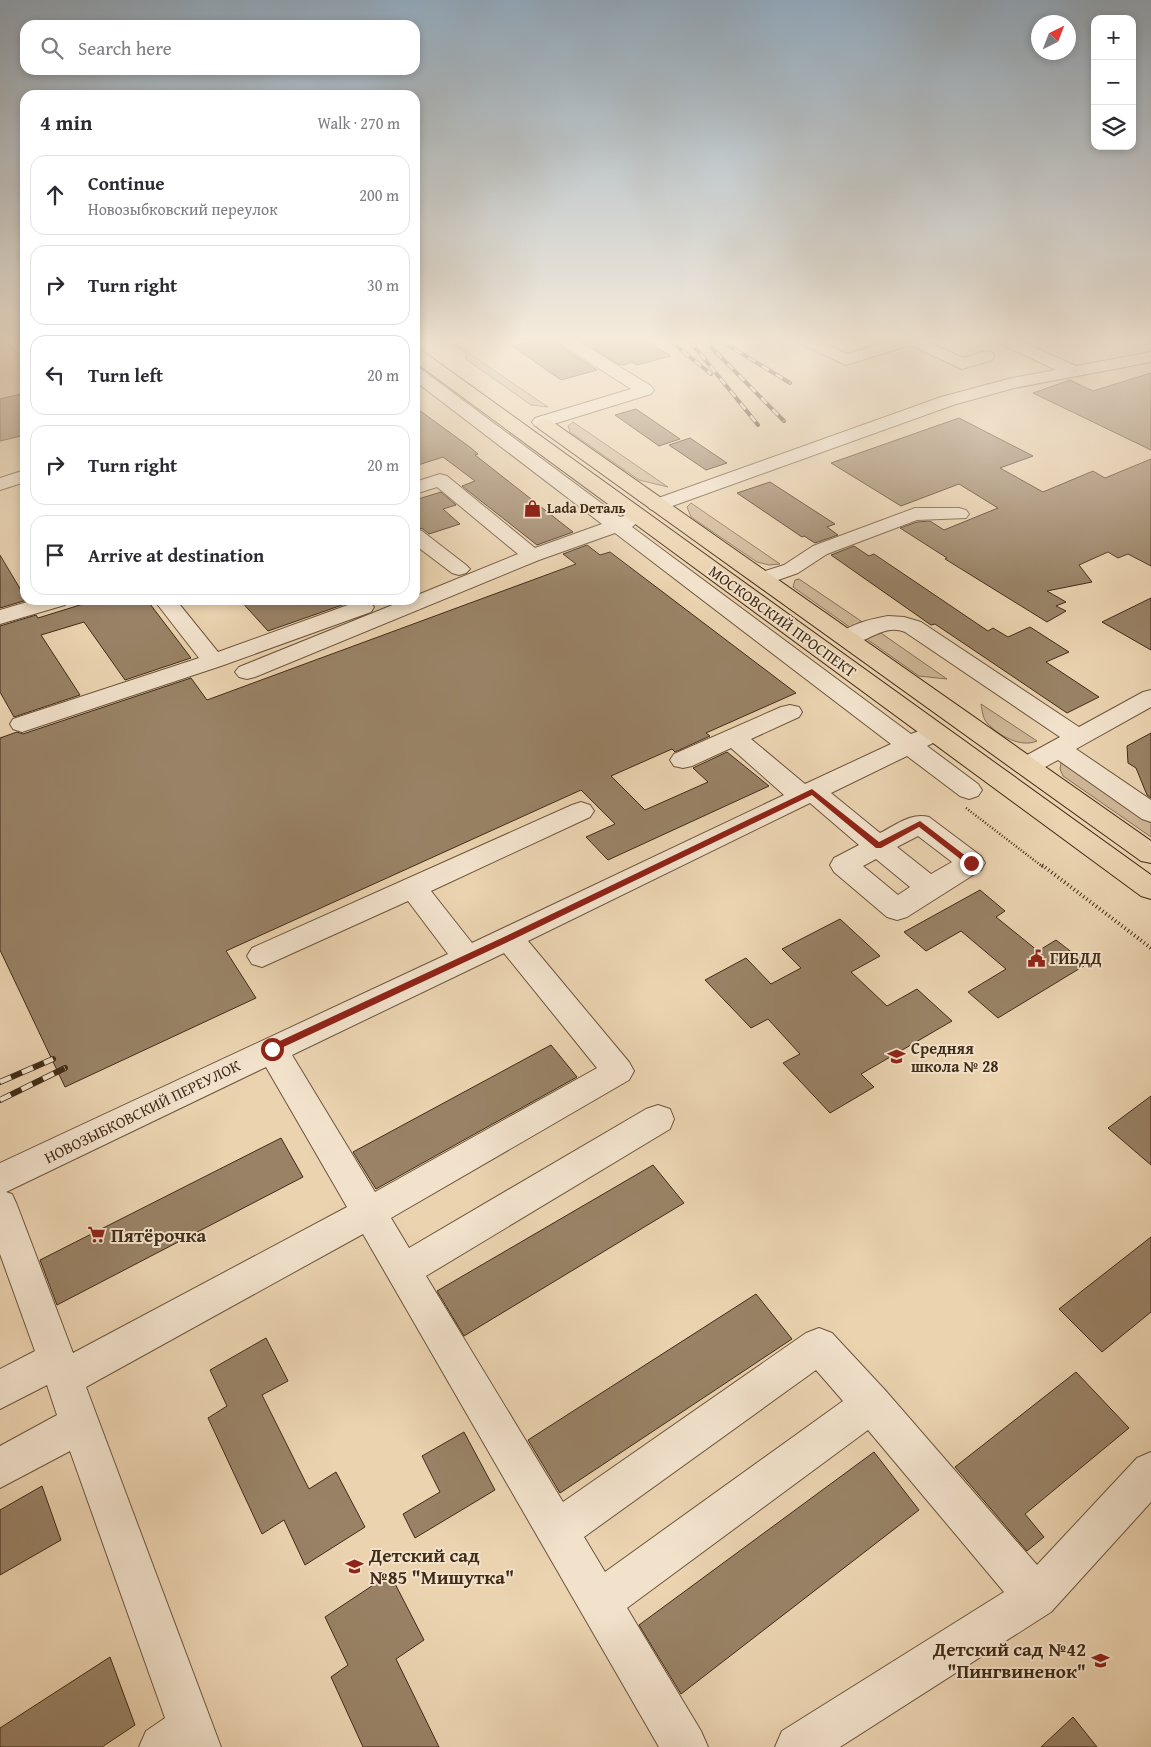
<!DOCTYPE html>
<meta charset="utf-8">
<style>
:root{--surface:#fff;--page:#f7f7f7;--text:#2b2b33;--muted:#7c7c81;--line:#e1e1e2}
body{margin:0;font-family:"Gentium Book Plus",serif;background:var(--page);color:var(--text)}
.controls{position:absolute;right:15px;top:15px;display:grid;overflow:hidden;border-radius:10px;box-shadow:0 2px 8px #0003}
.controls button{width:45px;height:45px;display:grid;place-items:center;padding:0;border:0;border-bottom:1px solid var(--line);background:var(--surface);color:var(--text);font:25px sans-serif}
.compass{position:absolute;left:1031px;top:15px;width:45px;height:45px;border-radius:50%;background:var(--surface);box-shadow:0 2px 8px #0003;rotate:42deg}
.stop{position:absolute;width:15px;height:15px;margin:-11px;border:4px solid #8f2418;border-radius:50%;background:#fff}
.stop.end{background:#8f2418;border-color:#fff;box-shadow:0 1px 5px #0008}
.list{margin:0;padding:0;list-style:none}
h2{display:flex;justify-content:space-between;align-items:center;height:65px;margin:0;padding:0 20px;font-size:21px}
h2 small{font-size:16px;font-weight:400;color:var(--muted)}
.list li{display:grid;grid-template-columns:32px 1fr auto;gap:15px;align-items:center;box-sizing:border-box;height:80px;margin:0 10px 10px;padding:0 10px;border:1px solid var(--line);border-radius:15px}
.list b{display:block;font-size:19px;white-space:nowrap}
.list p{margin:0;font-size:16px;white-space:nowrap;color:var(--muted)}
.list em{font-size:16px;font-style:normal;color:var(--muted)}
.icon{flex:none;width:28px;height:28px;fill:none;stroke:currentColor;stroke-width:2;stroke-linecap:round;stroke-linejoin:round}
.map{position:relative;flex:none;width:1151px;height:1747px;overflow:hidden}
.search{position:absolute;background:var(--surface);box-shadow:0 2px 8px #0003;left:20px;top:20px;width:400px;height:55px;display:flex;align-items:center;gap:12px;box-sizing:border-box;padding:0 18px;border-radius:15px;color:var(--muted);font-size:19px}
.panel{position:absolute;background:var(--surface);box-shadow:0 2px 8px #0003;left:20px;top:90px;width:400px;height:515px;border-radius:15px}
.map>svg:first-child{display:block}
.green{fill:#ceb696;stroke:#887056}
.building{fill:#998266;stroke:#412b16}
.lines{fill:none;stroke-linecap:round;stroke-linejoin:round}
.minor-casing{stroke:#6c553c;stroke-width:2}
.major-casing{stroke:#412b16;stroke-width:2}
.path-far1{stroke:#412b16;stroke-width:2.5;stroke-dasharray:1 2;stroke-linecap:butt}
.path{stroke:#412b16;stroke-width:4;stroke-dasharray:1 3;stroke-linecap:butt}
.minor{fill:#f2e2cc;fill-rule:evenodd}
.major{fill:#ebd3b0;fill-rule:evenodd}
.rail-far1-casing{stroke:#412b16;stroke-width:4}
.rail-casing{stroke:#412b16;stroke-width:6}
.rail-far1{stroke:#f2e2cc;stroke-width:2.5;stroke-dasharray:8;stroke-linecap:butt}
.rail{stroke:#f2e2cc;stroke-width:4.5;stroke-dasharray:12;stroke-linecap:butt}
.route{fill:#8f2418}
.labels{text-anchor:middle;dominant-baseline:central;stroke-width:4;stroke-linejoin:round;paint-order:stroke}
.far-poi-label{font-size:14px;font-weight:bold;fill:#412b16;stroke:#f2e2cc;text-anchor:start}
.street-label{font-size:16px;fill:#412b16;stroke:#f2e2cc}
.poi-label{font-size:16px;font-weight:bold;fill:#412b16;stroke:#f2e2cc;text-anchor:start}
.near-poi-label{font-size:19px;font-weight:bold;fill:#412b16;stroke:#f2e2cc;text-anchor:start}
</style>
<div class="map">
<svg width="1151" height="1747" viewBox="0 0 1151 1747">
<rect width="100%" height="100%" fill="#ebd3b0"/>
<filter id="stains"><feTurbulence type="fractalNoise" baseFrequency=".004" numOctaves="4"/><feColorMatrix values="0 0 0 0 .2 0 0 0 0 .09 0 0 0 0 .02 0 0 0 .5 -.17"/></filter>
<radialGradient id="worn" r=".72"><stop offset=".6" stop-color="#630" stop-opacity="0"/><stop offset="1" stop-color="#630" stop-opacity=".3"/></radialGradient>
<!-- green -->
<path class="green" d="M442,341H451L548,407L531,405L466,359V353L449,342Z
M573,422L668,487L639,480L570,432L568,426Z
M691,503L780,564L769,565L757,562L691,517L687,507Z
M799,579L864,623L851,628L793,587L795,580Z
M878,631L947,679L919,676L864,637Z
M981,704L1037,741C1021,748 999,736 987,723C983,719 982,710 981,704Z
M1067,762L1151,822V837L1063,776L1060,769L1061,763Z"/>
<!-- building -->
<path class="building" d="M534,341H557L560,346L597,370L561,380L512,346Z
M581,341H646L671,356L637,365L632,362L624,365L618,364Z
M1151,373V450L1033,393L1070,380L1093,391Z
M25,393V435L0,441V399Z
M415,407L471,448L478,454L475,455L573,532L537,545L462,486L475,481L443,457L415,466Z
M636,409L680,439L659,446L615,415Z
M959,418L1033,456L1000,468L1043,492L1093,471L1105,478L1151,459V566L1128,554L1118,558L1108,552L1079,565L1092,582L1047,591L1066,602L1056,606L1066,611L1047,622L945,559L947,558L900,528L917,522L930,521L944,530L998,508L959,484L901,506L831,463Z
M690,438L727,463L706,470L669,445Z
M770,482L835,524L827,527L838,535L815,543L804,536L802,537L737,493Z
M441,492L456,505L443,509L460,524L429,534L423,529L415,527V500Z
M587,545L600,555L610,552L796,693L706,733L710,736L675,752L672,749L611,776L645,810L708,782L693,768L727,752L769,786L608,860L586,837L615,824L581,790L226,951L256,998L65,1087L0,950V738L17,732L23,734L191,678L207,700L576,564L563,554Z
M854,546L869,556L874,554L988,631L993,628L1008,637L1030,627L1069,652L1046,662L1099,697L1067,713L935,624L931,625L831,555Z
M0,555L25,597V600H27L0,608Z
M1151,598V650L1102,622Z
M96,600H147L191,658L125,680L84,622L41,635L80,695L14,717L0,692V626L36,615L38,618Z
M240,600H342L345,604L268,631Z
M1151,733V798L1147,795L1136,768L1128,763L1127,746Z
M980,890L1005,911L996,917L1038,951L1056,940L1087,964L998,1018L968,992L1006,969L961,931L926,951L904,932Z
M840,919L880,956L851,972L887,1006L917,989L952,1021L861,1074L874,1087L830,1113L783,1063L800,1054L768,1019L751,1028L705,980L746,958L771,984L801,968L782,949Z
M551,1045L577,1077L376,1189L353,1152Z
M1151,1096V1165L1108,1128Z
M281,1138L303,1177L57,1305L40,1260Z
M653,1165L684,1203L464,1336L437,1291Z
M1151,1237V1312L1102,1352L1059,1309Z
M756,1294L792,1339L560,1493L528,1440Z
M266,1338L288,1381L262,1395L309,1489L336,1472L365,1527L305,1565L284,1520L262,1534L208,1418L227,1406L210,1370Z
M1076,1372L1129,1428L1025,1514L1044,1537L1027,1551L955,1467Z
M464,1432L495,1490L415,1538L403,1514L440,1492L422,1456Z
M874,1452L919,1510L681,1694L639,1625Z
M42,1486L61,1540L0,1575V1510Z
M390,1574L424,1640L396,1659L439,1747H363L331,1677L348,1665L325,1617Z
M110,1657L135,1725L102,1747H0V1728Z
M1073,1717L1097,1747H1041Z"/>
<g class="lines">
<defs>
<path id="minor" d="M7,341H24L25,356L19,355Z
M559,341H578L651,386L654,390L651,394L547,426L541,427L535,426L532,422L535,418L631,389L561,344Z
M799,341H819L847,354L891,341H926L963,358L986,351L992,352L994,356L992,360L962,369L910,345L846,365L801,344Z
M999,341H1020L1076,366L1151,352V362L1014,388L953,405L664,509L657,511L650,509L647,505L650,501L941,397L1012,378L1056,370L1001,344Z
M415,368L421,369L620,517L629,515L636,517L639,521L632,527L911,734L934,725L943,728L946,733L943,738L927,746L978,784L982,790L978,796L969,799L960,796L907,756L831,793L880,833C896,825 911,812 929,817L981,856L985,863L981,870L907,917L897,920L887,917L834,872L830,865L834,858L859,845L810,803L528,941L629,1062L634,1071L629,1080L391,1218L409,1248L646,1109L658,1105L670,1109L674,1119L670,1129L426,1276L563,1502L806,1333L819,1328L832,1333L885,1390L1037,1565L1137,1458L1151,1452V1502L1051,1612L840,1747H775L782,1731L1004,1592L868,1430L627,1608L701,1731L708,1747H659L363,1234L86,1387L221,1747H139L146,1731L165,1718L70,1451L0,1488V1446L57,1415L47,1385L0,1409V1369L35,1351L0,1254V1163L448,954L408,901L262,967L252,964L247,956L252,948L572,805L581,802L590,805L594,811L590,817L431,891L472,943L784,795L731,748L692,766L683,768L674,766L670,760L674,754L781,707L790,705L799,707L802,712L799,717L751,739L805,784L891,744L615,533L539,560L255,677L247,679L239,677L235,672L239,667L405,600H415V596L518,554L437,487L415,494V482L440,474L447,476L535,548L602,524L415,381ZM918,836L952,862L931,874L897,847ZM876,859L910,887L898,895L863,866ZM504,953L597,1068L375,1192L292,1055ZM266,1067L347,1207L73,1353L17,1205L12,1194L6,1192ZM816,1370L843,1401L605,1572L584,1537Z
M25,470V482L0,490V478Z
M915,508H959L966,510L969,514L966,518L917,520L827,554L798,573L764,585L756,584L753,579L756,574L784,565L813,546Z
M415,529L422,531L466,565L470,569L466,573L459,575L452,573L415,545Z
M34,600H68L65,605L0,624V610Z
M154,600H176L218,652L348,605L344,600H368L374,607L371,612L221,666L31,729L22,732L13,729L10,724L13,719L199,658Z
M888,616L904,617L921,622L1079,727L1143,692L1151,690V707L1076,749L1151,800V822L1142,819L1058,760C1044,767 1034,776 1018,772L1014,766L1018,760L1060,737L905,632C881,622 864,649 840,643L837,638C846,624 872,619 888,616Z"/>
<path id="major" d="M415,349L421,350L1151,875V899L1141,896L415,362Z
M544,419L550,420L1151,841V863L1141,861L538,428L535,424L538,420Z"/>
</defs>
<!-- minor casing -->
<use href="#minor" class="minor-casing"/>
<!-- major casing -->
<use href="#major" class="major-casing"/>
<!-- path-far1 -->
<path class="path-far1" d="M966,808L1043,867"/>
<!-- path -->
<path class="path" d="M1042,865L1151,948"/>
<!-- minor -->
<use href="#minor" class="minor"/>
<!-- major -->
<use href="#major" class="major"/>
<defs>
<path id="rail-far1" d="M670,341L711,374
M690,341L758,425
M705,341L784,421
M721,341L790,383"/>
<path id="rail" d="M0,1082L53,1059
M0,1100L65,1068"/>
</defs>
<!-- rail-far1 casing -->
<use href="#rail-far1" class="rail-far1-casing"/>
<!-- rail casing -->
<use href="#rail" class="rail-casing"/>
<!-- rail-far1 -->
<use href="#rail-far1" class="rail-far1"/>
<!-- rail -->
<use href="#rail" class="rail"/>
</g>
<!-- sky -->
<linearGradient id="sky" x2="0" y2="1"><stop stop-color="#92aabd"/><stop offset="0.58" stop-color="#f6ebdb"/><stop offset="1" stop-color="#f6ebdb" stop-opacity="0"/></linearGradient>
<rect width="1151" height="585" fill="url(#sky)"/>
<!-- route -->
<path class="route" d="M812,789L879,842L920,821L975,863L971,866L968,865L919,827L881,848H876L812,795L512,940L275,1051L272,1053L267,1049L269,1046L506,936Z"/>
<!-- icons -->
<defs>
<symbol id="shop-bare" viewBox="-9 -9 18 18"><path d="M-5-2.5h2.3a2.7 3.5 0 0 1 5.4 0H5L5.5 6h-11ZM-1.5-2.5h3a1.5 2.3 0 0 0-3 0Z" fill="#8f2418" stroke="#f2e2cc" stroke-width="2.5" paint-order="stroke"/></symbol>
<symbol id="civic-bare" viewBox="-9 -9 18 18"><path d="M-.6-6.5H3V-4.5H.6V-3L4-1V1h2V6H-6V1h2V-1L-.6-3ZM-1.2 2.5V6h2.4V2.5Z" fill="#8f2418" stroke="#f2e2cc" stroke-width="2.5" paint-order="stroke"/></symbol>
<symbol id="school-bare" viewBox="-9 -9 18 18"><path d="M0-5L7-2L0 1L-7-2ZM-4 1L0 2.5L4 1V4Q0 6-4 4Z" fill="#8f2418" stroke="#f2e2cc" stroke-width="2.5" paint-order="stroke"/></symbol>
<symbol id="supermarket-bare" viewBox="-9 -9 18 18"><path d="M-6-5.5h2.5l.6 2H6L4.5 2H-2.5L-4.4-4H-6ZM-1.5 3.2a1.3 1.3 0 1 0 .1 0ZM3 3.2a1.3 1.3 0 1 0 .1 0Z" fill="#8f2418" stroke="#f2e2cc" stroke-width="2.5" paint-order="stroke"/></symbol>
</defs>
<g fill-rule="evenodd">
<use href="#shop-bare" x="520" y="496" width="25" height="25"/>
<use href="#civic-bare" x="1024" y="946" width="25" height="25"/>
<use href="#school-bare" x="884" y="1044" width="25" height="25"/>
<use href="#supermarket-bare" x="84" y="1222" width="25" height="25"/>
<use href="#school-bare" x="342" y="1554" width="25" height="25"/>
<use href="#school-bare" x="1088" y="1648" width="25" height="25"/>
</g>
<g class="labels">
<!-- far-poi labels -->
<g class="far-poi-label">
<text x="547" y="508">Lada Dеталь</text>
</g>
<!-- street labels -->
<g class="street-label">
<text transform="translate(783 621) rotate(36)">МОСКОВСКИЙ ПРОСПЕКТ</text>
<text transform="translate(142 1111) rotate(-26)">НОВОЗЫБКОВСКИЙ ПЕРЕУЛОК</text>
</g>
<!-- poi labels -->
<g class="poi-label">
<text x="1050" y="958">ГИБДД</text>
<text x="911" y="1048">Средняя<tspan x="911" dy="18">школа № 28</tspan></text>
</g>
<!-- near-poi labels -->
<g class="near-poi-label">
<text x="111" y="1235">Пятёрочка</text>
<text x="369" y="1555">Детский сад<tspan x="369" dy="22">№85 "Мишутка"</tspan></text>
<text x="1086" y="1649" text-anchor="end">Детский сад №42<tspan x="1086" dy="22">"Пингвиненок"</tspan></text>
</g>
</g>
<rect width="100%" height="100%" filter="url(#stains)"/>
<rect width="100%" height="100%" fill="url(#worn)"/>
</svg>
<div class="controls">
<button>+</button>
<button>−</button>
<button><svg class="icon" aria-label="layers" viewBox="0 0 24 24"><path d="M12 4l9 5-9 5-9-5zM3 14l9 5 9-5"/></svg></button>
</div>
<svg class="compass" viewBox="-18 -18 36 36"><path d="M0-13l5 13h-10z" fill="#e53935"/><path d="M0 13l5-13h-10z" fill="#7c7c81"/></svg>
<div class="stop" style="left:272px;top:1049px"></div>
<div class="stop end" style="left:971px;top:863px"></div>
<div class="search"><svg class="icon" aria-label="search" viewBox="0 0 24 24"><circle cx="10" cy="10" r="6"/><path d="M15 15l6 6"/></svg>Search here</div>
<section class="panel">
<h2>4 min<small>Walk · 270 m</small></h2>
<ul class="list">
<li><svg class="icon" aria-label="ahead" viewBox="0 0 24 24"><path d="M12 20V5M6 11l6-6 6 6"/></svg><div><b>Continue</b><p>Новозыбковский переулок</p></div><em>200 m</em></li>
<li><svg class="icon" aria-label="right" viewBox="0 0 24 24"><path d="M7 20v-9h11M14 6l5 5-5 5"/></svg><div><b>Turn right</b></div><em>30 m</em></li>
<li><svg class="icon" aria-label="left" viewBox="0 0 24 24"><path d="M17 20v-9H6M10 6l-5 5 5 5"/></svg><div><b>Turn left</b></div><em>20 m</em></li>
<li><svg class="icon" aria-label="right" viewBox="0 0 24 24"><path d="M7 20v-9h11M14 6l5 5-5 5"/></svg><div><b>Turn right</b></div><em>20 m</em></li>
<li><svg class="icon" aria-label="arrive" viewBox="0 0 24 24"><path d="M6 21V4h12l-3 4 3 4H6"/></svg><div><b>Arrive at destination</b></div></li>
</ul>
</section>
</div>
